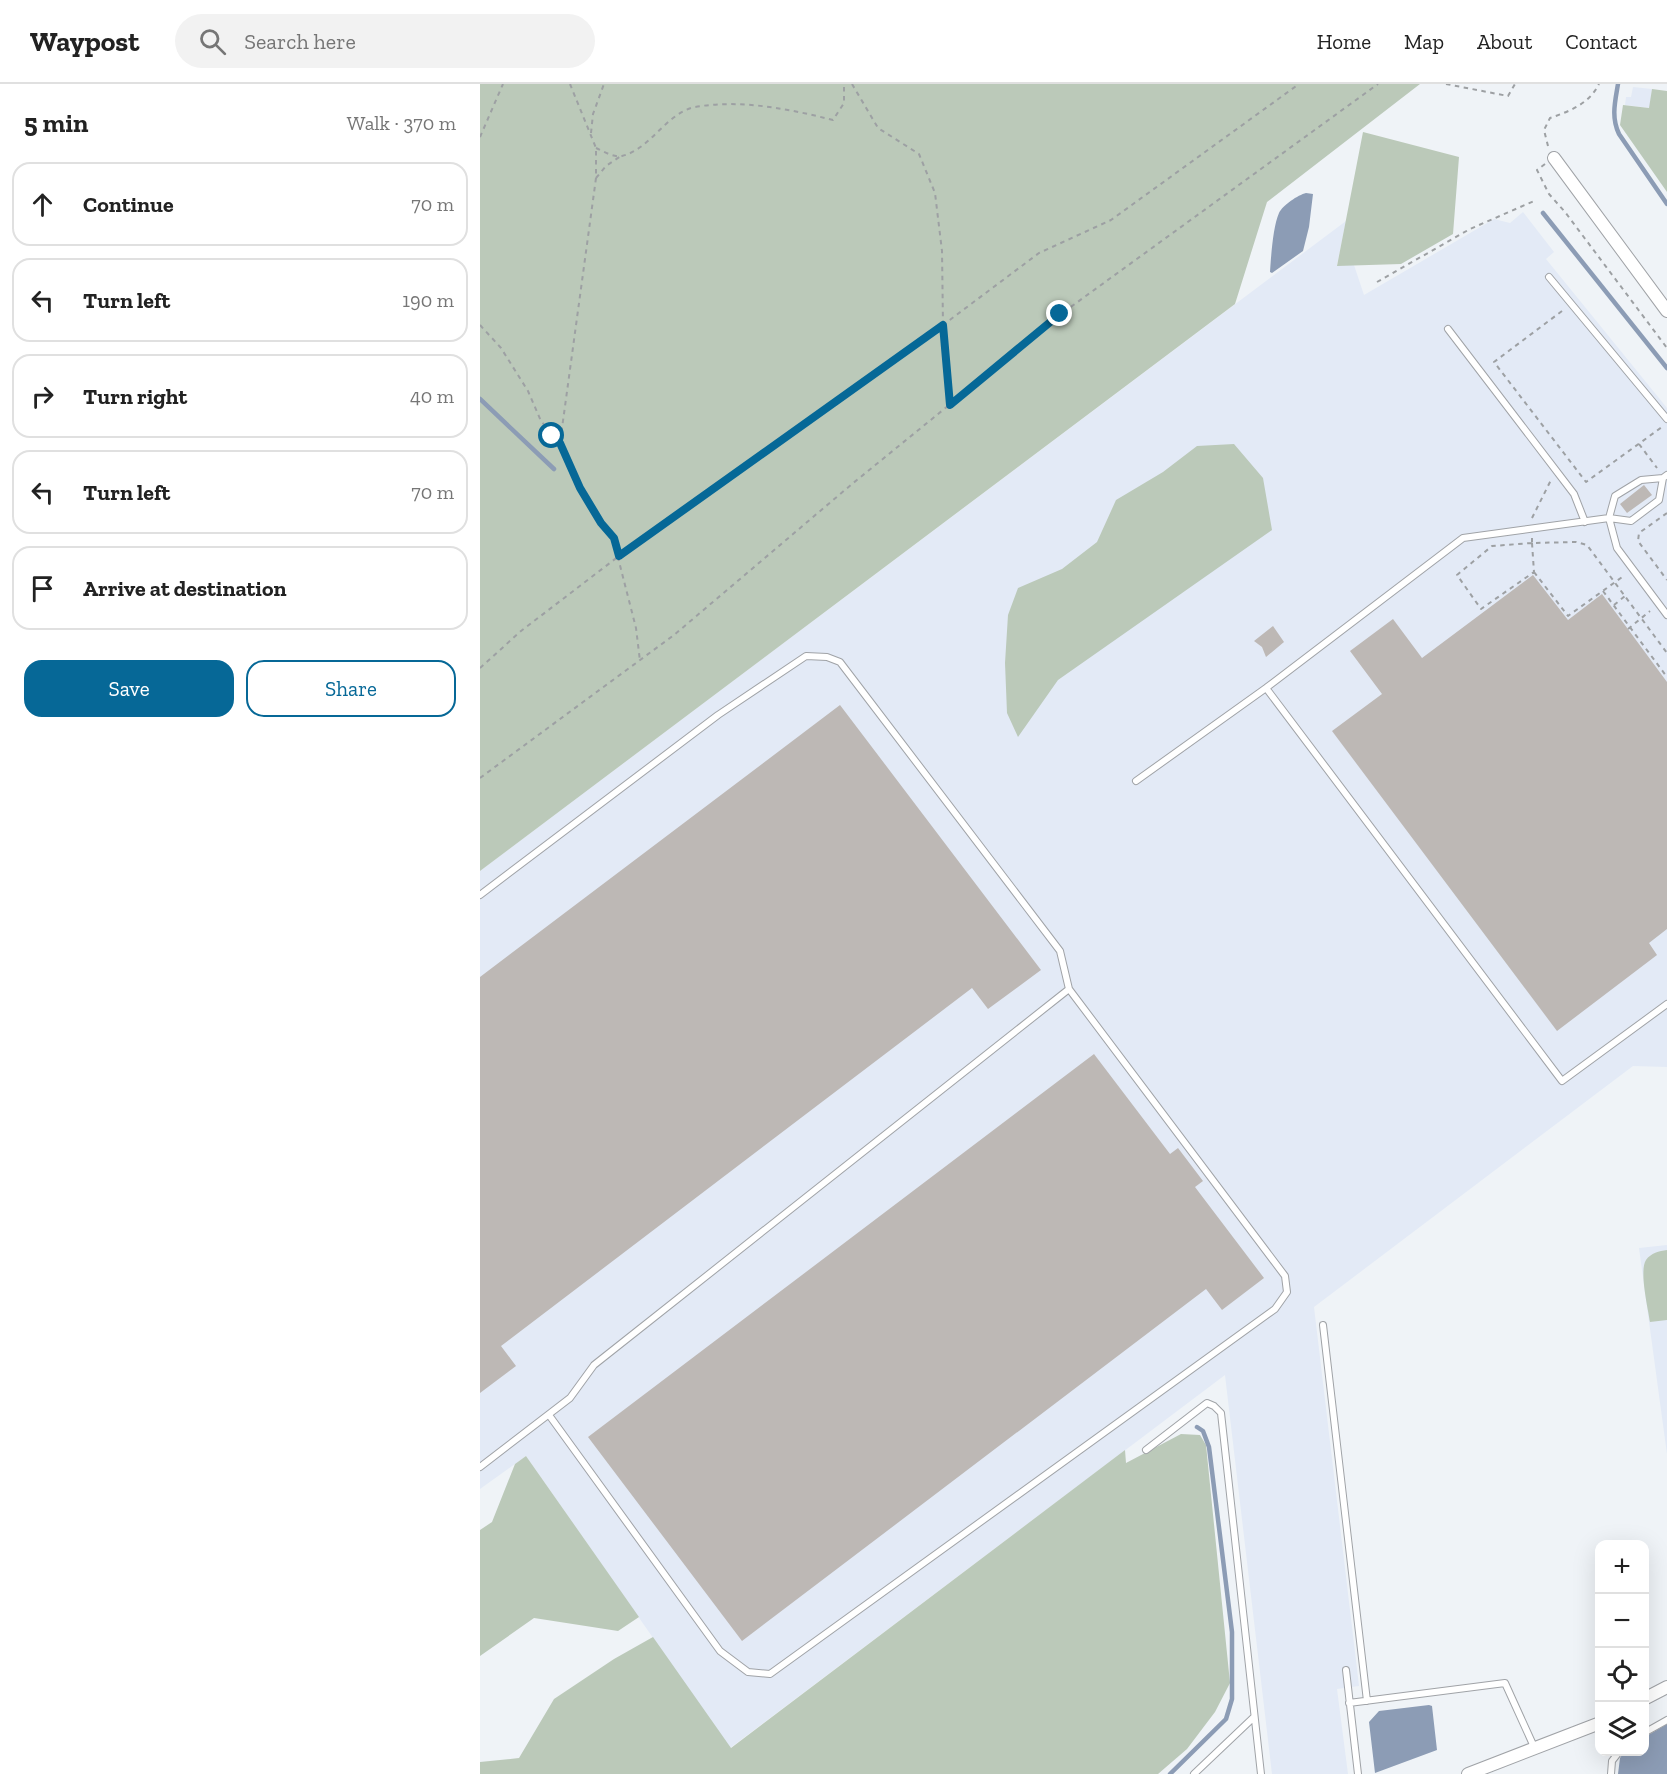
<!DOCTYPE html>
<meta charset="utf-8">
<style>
:root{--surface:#fff;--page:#f2f2f2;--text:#222;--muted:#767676;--line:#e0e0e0;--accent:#066897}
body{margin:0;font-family:"Zilla Slab",serif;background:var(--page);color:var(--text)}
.controls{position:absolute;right:18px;bottom:18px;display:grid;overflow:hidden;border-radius:12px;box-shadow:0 6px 24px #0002}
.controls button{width:54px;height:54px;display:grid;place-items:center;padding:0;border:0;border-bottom:2px solid var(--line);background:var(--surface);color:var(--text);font:30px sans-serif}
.stop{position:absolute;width:18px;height:18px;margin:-14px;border:4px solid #066897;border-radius:50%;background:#fff}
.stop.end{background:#066897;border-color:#fff;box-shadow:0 2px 6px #0008}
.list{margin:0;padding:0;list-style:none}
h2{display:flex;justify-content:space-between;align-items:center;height:78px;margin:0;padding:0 24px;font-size:26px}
h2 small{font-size:20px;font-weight:400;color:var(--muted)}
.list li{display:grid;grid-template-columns:39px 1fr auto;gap:18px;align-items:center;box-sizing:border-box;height:84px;margin:0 12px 12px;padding:0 12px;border:2px solid var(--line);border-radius:18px}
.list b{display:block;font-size:22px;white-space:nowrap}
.list em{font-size:20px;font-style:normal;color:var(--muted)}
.actions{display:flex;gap:12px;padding:18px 24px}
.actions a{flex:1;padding:14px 0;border:2px solid var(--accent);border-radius:18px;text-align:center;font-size:21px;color:var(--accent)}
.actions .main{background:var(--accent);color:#fff}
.icon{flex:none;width:33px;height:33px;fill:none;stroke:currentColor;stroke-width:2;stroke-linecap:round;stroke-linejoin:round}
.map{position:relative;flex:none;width:1187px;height:1690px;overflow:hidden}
header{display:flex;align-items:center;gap:36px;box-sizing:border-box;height:84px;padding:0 30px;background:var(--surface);border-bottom:2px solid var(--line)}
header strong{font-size:28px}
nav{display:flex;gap:33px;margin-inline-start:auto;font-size:21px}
.search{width:420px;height:54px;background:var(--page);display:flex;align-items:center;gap:15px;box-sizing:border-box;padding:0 21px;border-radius:33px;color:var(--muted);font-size:22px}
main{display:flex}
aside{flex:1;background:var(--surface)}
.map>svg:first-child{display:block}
.built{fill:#e3eaf6}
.green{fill:#bbc9b9}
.water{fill:#8c9cb5}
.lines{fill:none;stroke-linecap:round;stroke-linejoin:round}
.stream{stroke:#8c9cb5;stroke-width:4.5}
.building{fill:#bdb8b5}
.service-casing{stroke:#a0a3a7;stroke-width:8}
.minor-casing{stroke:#a0a3a7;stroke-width:14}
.path{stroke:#9da0a3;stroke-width:2;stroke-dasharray:4.5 4.5;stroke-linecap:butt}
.service{stroke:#fff;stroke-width:6}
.minor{stroke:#fff;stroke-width:12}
.route{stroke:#066897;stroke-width:8}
</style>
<header>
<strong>Waypost</strong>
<div class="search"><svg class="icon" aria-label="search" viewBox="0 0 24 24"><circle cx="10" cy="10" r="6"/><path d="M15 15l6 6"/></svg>Search here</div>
<nav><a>Home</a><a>Map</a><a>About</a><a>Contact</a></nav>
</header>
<main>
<aside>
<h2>5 min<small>Walk · 370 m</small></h2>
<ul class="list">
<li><svg class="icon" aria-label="ahead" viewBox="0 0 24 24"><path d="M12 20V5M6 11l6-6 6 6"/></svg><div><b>Continue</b></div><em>70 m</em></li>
<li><svg class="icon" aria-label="left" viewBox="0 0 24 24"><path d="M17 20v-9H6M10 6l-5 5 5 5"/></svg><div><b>Turn left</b></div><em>190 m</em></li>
<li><svg class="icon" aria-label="right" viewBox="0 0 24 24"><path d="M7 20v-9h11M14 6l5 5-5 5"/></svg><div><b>Turn right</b></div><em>40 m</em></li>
<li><svg class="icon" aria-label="left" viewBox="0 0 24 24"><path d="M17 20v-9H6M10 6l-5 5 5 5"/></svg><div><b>Turn left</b></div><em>70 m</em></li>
<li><svg class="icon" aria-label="arrive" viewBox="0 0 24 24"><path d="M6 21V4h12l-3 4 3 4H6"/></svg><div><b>Arrive at destination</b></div></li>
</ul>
<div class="actions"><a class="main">Save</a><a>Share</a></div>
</aside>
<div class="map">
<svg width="1187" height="1690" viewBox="0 0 1187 1690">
<rect width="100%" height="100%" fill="#eff3f7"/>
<!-- built -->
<path class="built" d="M1153,3L1172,5L1170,24L1145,21L1146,13H1151Z
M1043,128L1074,168L1066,175L1187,324V983L1153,982L834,1223L879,1602L857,1605L868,1690H792L745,1291L250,1664L46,1372L0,1405V787L866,137L857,181H874L884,211L1014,135L1030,139Z
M1187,1161V1370L1159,1164Z"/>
<!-- green -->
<path class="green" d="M0,0H940L787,118L755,220L0,787Z
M1172,5L1187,7V108L1140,41L1143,21L1169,24Z
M883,48L979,73L973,150L921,180L857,182Z
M754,360L783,394L792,446L578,596L538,653L527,629L525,579L528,531L538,504L582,485L617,458L636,416L683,388L717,362Z
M1187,1166V1236L1170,1238C1168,1224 1159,1187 1166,1176C1171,1169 1179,1167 1187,1166Z
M701,1350L720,1351L726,1361L750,1599L735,1628L707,1665L678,1690H0V1678L39,1674L74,1615L134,1575L173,1553L251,1664L645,1366L646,1379Z
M46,1372L159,1533L138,1547L54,1534L0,1572V1446L12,1438L35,1380Z"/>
<!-- water -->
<path class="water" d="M826,109L833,110L829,143L823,167L792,189L790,188C791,173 793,142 799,129C803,121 818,111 826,109Z
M949,1621L952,1622L957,1666L895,1689L889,1638L899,1627Z
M1187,1640V1690H1138L1140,1674L1144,1668H1164L1165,1653Z"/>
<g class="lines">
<!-- stream -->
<path class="stream" d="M1138,0C1135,18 1131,33 1139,50L1187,120
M1063,129L1187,284
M0,315L74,385
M690,1690L746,1635L752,1615V1548L729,1363L723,1347L717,1343"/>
</g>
<!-- building -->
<path class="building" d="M1164,401L1172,411L1147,429L1140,420Z
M1053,491L1088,536L1122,510L1187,598V845L1169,859L1177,871L1077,947L852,647L902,610L870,567L913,535L942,574Z
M793,542L804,558L786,573L782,563L774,557Z
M360,621L561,886L508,925L492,904L21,1262L36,1282L0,1309V893Z
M614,970L690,1070L698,1064L723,1097L715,1103L784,1194L742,1226L726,1205L262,1557L108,1353Z"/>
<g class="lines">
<defs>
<path id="service" d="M1069,193L1187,335
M968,245L1094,410L1105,438
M1187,391L1183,394L1161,396L1135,412L1129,434L1137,464L1187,531
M786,604L1082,997L1187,920
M656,697L786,604L983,454L1129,434L1151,437L1179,416L1183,394
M0,811L238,631L326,572L347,573L360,578L580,867L589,905L805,1192L807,1208L795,1225L290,1590L268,1588L240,1567L69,1331
M843,1241L887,1617
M666,1366L727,1319L734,1322L741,1329L781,1690
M0,1383L90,1314L114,1281L589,905
M866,1586L878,1690
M869,1619L1025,1599L1055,1665
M1164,1649L1187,1636
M714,1690L774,1633
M1131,1690L1132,1677L1139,1668"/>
<path id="minor" d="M1074,74L1187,227
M1164,1615L1187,1603
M988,1690L1120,1639"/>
</defs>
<!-- service casing -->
<use href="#service" class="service-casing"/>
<!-- minor casing -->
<use href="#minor" class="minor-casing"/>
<!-- path -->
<path class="path" d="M90,0L116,64V94L80,359L100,404L121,439L133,454L156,544L160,577
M372,0L398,44L439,70L455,109L462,167L463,241L470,321
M966,0L1028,12L1035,0
M111,49L113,30L124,0
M0,53L23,0
M1068,62L1064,46L1070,34C1090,27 1109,20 1119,0
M116,64C123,67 134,74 142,72C171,65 186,29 215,23C261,15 309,25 353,36L364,19V0
M1065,80L1057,86L1069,110L1085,128L1187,264
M116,94L126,82L141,72
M897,198L990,145L1054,117
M1082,227L1014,278L1106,398L1182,343
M0,241L21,264L48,307L61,337L80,359
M1159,360L1177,384
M1187,429L1159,449L1158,457L1187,496
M1052,434L1071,396
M1052,454V459L1096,458L1107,461L1187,569
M1052,459L1054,488L1001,525L977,491L1012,462Z
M1054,488L1088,532L1145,491
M1123,507L1187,593
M1134,521L1145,512
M1148,545L1170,527
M0,584L41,547L139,472L463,241L559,169L631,136L819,0
M0,694L194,551L372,400L581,230L898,0"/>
<!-- service -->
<use href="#service" class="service"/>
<!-- minor -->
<use href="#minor" class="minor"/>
</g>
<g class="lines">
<!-- route -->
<path class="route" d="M72,352L80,359L100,404L121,439L134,454L139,472L463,241L470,321L580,230"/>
</g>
</svg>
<div class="controls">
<button>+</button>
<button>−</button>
<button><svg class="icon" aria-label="locate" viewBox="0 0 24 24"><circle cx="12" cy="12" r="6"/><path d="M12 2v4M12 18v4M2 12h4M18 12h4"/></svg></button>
<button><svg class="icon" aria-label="layers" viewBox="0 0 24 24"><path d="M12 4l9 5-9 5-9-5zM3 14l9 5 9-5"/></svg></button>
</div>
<div class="stop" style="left:72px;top:352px"></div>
<div class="stop end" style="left:580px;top:230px"></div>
</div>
</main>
